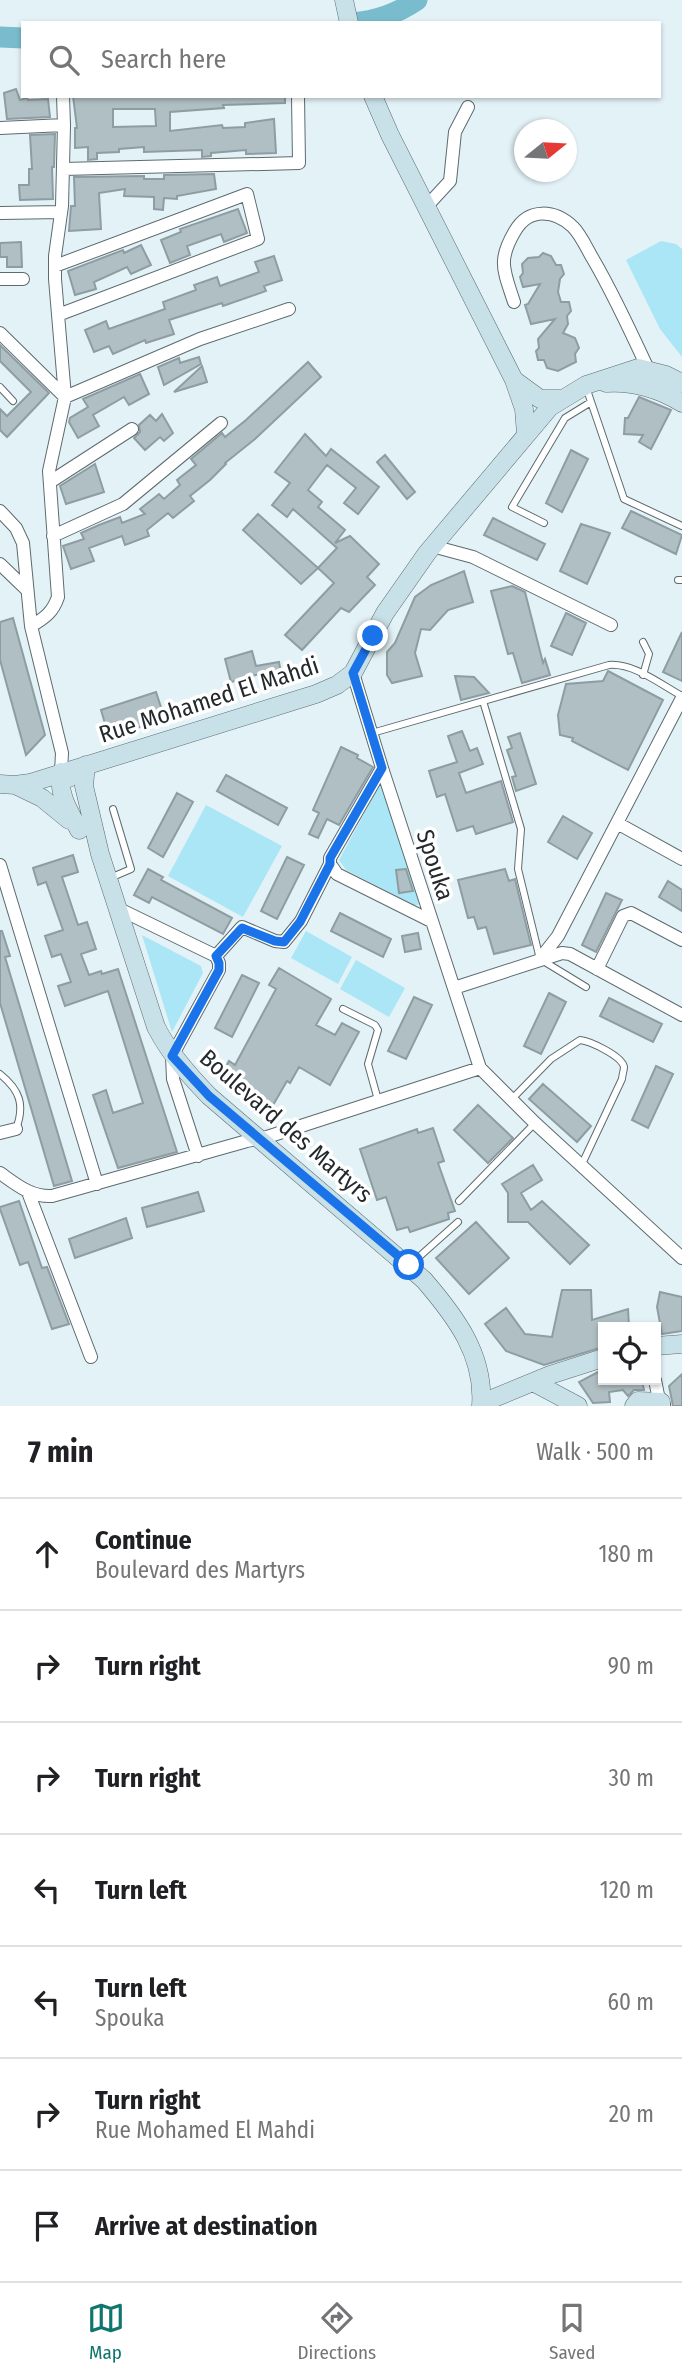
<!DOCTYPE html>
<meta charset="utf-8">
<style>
:root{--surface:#fff;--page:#f2f2f2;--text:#202124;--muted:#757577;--line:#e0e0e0;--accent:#0f766e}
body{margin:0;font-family:"Fira Sans Condensed",sans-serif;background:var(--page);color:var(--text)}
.controls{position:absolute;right:21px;bottom:21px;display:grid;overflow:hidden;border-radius:0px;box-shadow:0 2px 5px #0004}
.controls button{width:63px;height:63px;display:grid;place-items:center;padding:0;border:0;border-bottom:2px solid var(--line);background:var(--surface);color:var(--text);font:35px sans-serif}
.compass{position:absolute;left:514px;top:119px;width:63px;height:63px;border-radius:50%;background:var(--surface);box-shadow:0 2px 5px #0004;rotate:72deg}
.stop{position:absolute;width:21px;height:21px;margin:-16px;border:5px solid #1a73e8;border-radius:50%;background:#fff}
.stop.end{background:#1a73e8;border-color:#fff;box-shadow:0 2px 7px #0008}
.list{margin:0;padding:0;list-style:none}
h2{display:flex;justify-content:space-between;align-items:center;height:91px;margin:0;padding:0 28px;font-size:30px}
h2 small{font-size:23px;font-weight:400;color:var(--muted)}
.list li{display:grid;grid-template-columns:46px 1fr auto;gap:21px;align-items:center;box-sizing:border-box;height:112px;padding:0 28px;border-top:2px solid var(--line)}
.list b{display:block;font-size:26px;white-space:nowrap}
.list p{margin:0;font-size:23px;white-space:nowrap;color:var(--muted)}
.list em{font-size:23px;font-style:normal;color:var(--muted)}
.icon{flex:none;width:38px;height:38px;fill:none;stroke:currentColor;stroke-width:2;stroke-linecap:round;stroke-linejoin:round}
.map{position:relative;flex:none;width:682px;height:1406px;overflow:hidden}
.search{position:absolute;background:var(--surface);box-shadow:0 2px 5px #0004;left:21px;right:21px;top:21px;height:77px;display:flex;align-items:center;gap:18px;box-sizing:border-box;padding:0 24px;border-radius:0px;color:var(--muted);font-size:26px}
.sheet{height:875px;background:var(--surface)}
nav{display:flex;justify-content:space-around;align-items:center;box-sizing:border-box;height:98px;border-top:2px solid var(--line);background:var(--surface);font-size:19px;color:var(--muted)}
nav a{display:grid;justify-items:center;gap:4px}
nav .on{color:var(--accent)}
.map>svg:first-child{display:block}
.green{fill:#aae6f6}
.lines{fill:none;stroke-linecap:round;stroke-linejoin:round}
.river{stroke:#79bccd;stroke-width:21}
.building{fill:#b0bfc3;stroke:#8e9da1;stroke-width:2;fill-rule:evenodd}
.lane-casing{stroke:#5d6b6f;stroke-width:8}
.street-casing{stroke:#5d6b6f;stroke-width:14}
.secondary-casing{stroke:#5d6b6f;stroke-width:19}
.lane{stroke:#fff;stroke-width:6}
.street{stroke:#fff;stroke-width:12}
.secondary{stroke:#c8e1e8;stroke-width:18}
.route{stroke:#1a73e8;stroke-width:9}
.labels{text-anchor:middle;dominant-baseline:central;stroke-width:7;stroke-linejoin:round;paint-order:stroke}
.street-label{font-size:24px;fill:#242a2c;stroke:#fff}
</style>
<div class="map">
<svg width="682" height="1406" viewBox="0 0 682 1406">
<rect width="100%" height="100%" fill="#e3f2f7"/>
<!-- green -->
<path class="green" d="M661,241L676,244L682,249V357L660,329L626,260Z
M379,786L383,787L421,900L418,905H414L346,870L339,860Z
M206,805L282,846L243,917L168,876Z
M306,931L352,957L338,984L291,958Z
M142,935L201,966L203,973L172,1032Z
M356,960L405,988L389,1017L340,989Z"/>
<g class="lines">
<!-- river -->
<path class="river" d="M352,23C377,21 396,14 417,0
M0,37L23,38"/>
</g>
<!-- building -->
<path class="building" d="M16,89L20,100L27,98L28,100L48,99L50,117L7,119L4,93Z
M73,96H285V103L223,105L224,108L170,112V131L222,125L223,128L245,127V123L274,119L276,153L246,154V150L211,153V156L202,157V150L144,152V147L119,149V152L97,153V159L88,160V147L75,148V128H77ZM113,109H155L156,126L113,127Z
M55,134L54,167H52L53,199L20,200L19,185H29V169H32L30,135Z
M214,174L216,189L177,196V199L164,198L163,210L154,209V197L124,196L125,189L99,193L101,229L69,231L71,206H75L74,177L144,176V179H164V175Z
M238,209L247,233L224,242L221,234L187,246L190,255L170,263L161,240L181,232L180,229Z
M21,242L22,267H7V257H0V243Z
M141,245L151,265L131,274L127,267L94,282L96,289L75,295L68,271L123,250L124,253Z
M543,253L551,256L556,265H561L564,274L560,279L558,292L561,302H569L571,311L567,316L568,324L563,333L575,338L579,348L575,354L576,362L558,371L547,368L544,360H538L536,351L539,348L538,339L555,319L531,324L525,305L528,304L540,284L523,287L520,277L523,273L522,264L528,258L539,257Z
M274,256L282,280L264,286L266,291L223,306L222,303L169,320L174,334L146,343L145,340L113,354L109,346L94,352L85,330L106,321L109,329L165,309L163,302L196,290L194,285L217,277L220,286L259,272L255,262Z
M0,345L49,393L7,437L0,430V409L7,416L31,392L0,361Z
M199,357L201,364L164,385L158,367L179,358L180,363Z
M308,362L321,377L255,439L225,463L226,464L210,480L190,496L194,501L173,518L168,513L147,530L149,536L125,545L122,536L89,548L94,561L71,569L63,546L84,539L81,533L99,525L120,517L122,523L145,514L140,509L159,494L164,499L180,485L177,480L196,465L191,459L222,433L225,437L246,420Z
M202,366L207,382L174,392Z
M140,374L149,394L129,405L124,397L93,415L99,426L78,438L69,422L70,418L88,407L83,399Z
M639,397L671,410L651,449L639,442L643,435L624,434L625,418H628Z
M162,414L173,433L164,441L160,437L145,450L134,438L140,432L139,425L150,415L156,421Z
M305,434L326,456L331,449L379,487L358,514L344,503L356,488L327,465L308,490L322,502L318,507L345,530L335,543L350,536L379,564L367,577L375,585L349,612L341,608L302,650L285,635L334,583L318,568L337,548L293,509L287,517L272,505L290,483L275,472Z
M571,450L588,459L562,512L546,503Z
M385,455L415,492L407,499L377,462Z
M95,464L104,492L66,504L60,486Z
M631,511L682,535L676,554L622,528Z
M258,514L318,568L301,584L243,530Z
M493,518L545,544L537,560L484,535Z
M581,524L610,533L587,584L560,571Z
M464,571L473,602L448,610L430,630L421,629L415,653L422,676L392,683L387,675V652L395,643L415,597L431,585Z
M512,586L525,592L543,663L545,659L550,675L522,683L513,653L508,654L491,591Z
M566,613L586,623L572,655L551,646Z
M13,618L45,735L26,755L0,660V622Z
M682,632V681L663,672Z
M252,651L256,666L279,662L281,673L271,675L270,671L231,682L225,659Z
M608,671L663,700L628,770L572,741L573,738L560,735L558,715L566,684L603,681Z
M455,676L474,677L489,693L461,700Z
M156,692L165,719L109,737L101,710Z
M462,731L470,751L477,748L483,764L459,773L466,793L501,781L513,822L476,834L473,826L457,831L445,794L437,797L429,771L457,762L448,736Z
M520,733L536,784L516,791L512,777L516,776L507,750L512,748L508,737Z
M341,747L358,755L357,758L373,767L339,825L327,819L318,838L309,834L319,813L313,810Z
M226,775L287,808L278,825L217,791Z
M177,793L193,802L163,857L148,848Z
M563,816L592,833L577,859L548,842Z
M73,855L78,872L62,877L78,925L87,922L96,949L81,954L89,975L101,971L102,974L118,969L177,1152L118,1168L93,1095L106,1090L113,1113L143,1103L108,991L65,1006L58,986L71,982L61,954L52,957L45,936L63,930L46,882L38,885L33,868Z
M287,857L304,865L277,919L261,911Z
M148,869L163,877L161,880L232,918L223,934L152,897L149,903L134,895Z
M406,869L413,891L399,893L396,870Z
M505,869L509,881L515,879L531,945L494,954L486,927L478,929L474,917L468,918L458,880Z
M668,881L682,890V911L659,897Z
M606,893L622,900L596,952L582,945Z
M340,913L391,939L383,957L331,931Z
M0,931H2L10,956L5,957L72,1181L54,1186L0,1003Z
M418,933L421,949L405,952L402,936Z
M279,968L331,999L316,1025L335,1035L342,1023L359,1032L330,1085L299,1067L290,1083L287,1081L272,1107L220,1077L229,1061L235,1065L276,989L269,985Z
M242,975L259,983L232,1037L215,1028Z
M549,993L566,1002L541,1054L524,1046Z
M414,997L432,1005L406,1059L388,1051Z
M609,998L662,1024L653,1042L600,1016Z
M656,1066L673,1074L648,1128L632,1120Z
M543,1084L591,1126L577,1142L529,1099Z
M478,1105L513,1138L488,1163L454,1130Z
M433,1128L444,1161L438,1163L455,1211L448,1213L449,1219L410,1232L408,1227L397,1230L386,1197L377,1200L360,1149L417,1129L418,1133Z
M533,1165L542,1180L521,1193L531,1210L542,1201L589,1245L570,1264L528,1222H508V1193L502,1184Z
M198,1192L204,1211L147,1227L142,1208Z
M19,1201L42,1268L47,1267L69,1324L52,1329L28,1262L20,1265L0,1209V1207Z
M126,1218L132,1238L75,1258L69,1239Z
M476,1222L509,1258L469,1294L436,1258Z
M562,1290H591L592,1320L628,1309L629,1327H603V1347L544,1365L506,1351L485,1324L506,1308L525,1334L552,1337Z
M660,1292L682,1297V1331L662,1334L657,1307Z
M600,1371L603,1373V1380H642L644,1390H634L628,1396L623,1390L609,1392L610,1402L593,1403L579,1382Z
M682,1374V1406H673L669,1386Z"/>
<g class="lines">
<defs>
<path id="lane" d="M0,387L13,401
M586,387L624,499L682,526
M544,523L512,507L565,418L591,402
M678,580H682
M643,675L649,654L643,642
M483,701L521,829L518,869L540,959L586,987
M372,733L609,665C634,663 660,684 682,696
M110,878L131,869L113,809
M343,1009L375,1025L378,1030L368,1064L378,1100
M0,1074C20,1090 25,1105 16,1129
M511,1100L551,1059L580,1040C590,1041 622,1056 624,1067C624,1070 622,1076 622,1079L582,1164
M459,1201L535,1123
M411,1264L458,1222"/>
<path id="street" d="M0,128L64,125
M63,169L299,163L298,96
M426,207L450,181L455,132L468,107
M0,213L61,212
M55,266L247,194L258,239L58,315
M0,279H23
M514,302C504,271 497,261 515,231C529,207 555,210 573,227C581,235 587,249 593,259C614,295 631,332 648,369
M0,333L65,397L200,339L289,309
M50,482L132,429
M0,511L16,528L23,543L31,626L62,753L61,772
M53,536L123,504L221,423
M432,546L473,557L611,625
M0,564L26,589
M31,626C45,618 53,612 58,597L49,471L65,397L55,279V256L62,206L64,125L63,96
M353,673L382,768L480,1068
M617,823L682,859
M330,864L337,874L431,921
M0,865L97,1184
M117,908L216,956L219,963V970L172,1056L173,1079L198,1156
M216,956L242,927L275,941L284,942L301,921L330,864V858L382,768
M540,959L558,936L682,698
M597,969L623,916L631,913L682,940
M454,988L562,953L570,954L682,1015
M0,1133L16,1129
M0,1173C17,1185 31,1197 52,1196L247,1141L267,1137L480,1068L535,1123L682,1258
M28,1192L91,1357
M655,1380L658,1395L664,1405"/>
<path id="secondary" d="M344,0L349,23
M373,96L390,135L514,380L524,409L526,434
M514,380L540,399H561
M606,383C632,381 660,389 682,403
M86,765L84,786L100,854L156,1027C170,1054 188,1074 209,1096L424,1280C455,1316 485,1355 481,1406
M69,778L61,772C58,795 69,811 79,830
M0,784L15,785L30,783L316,694L337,685L353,673L385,613L427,553L550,407L586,385L638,368L666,375L682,383
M15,785L42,798L69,820
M656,1346L682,1344
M533,1382L578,1406
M482,1403L550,1375L603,1358
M634,1406L638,1401L661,1402"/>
</defs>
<!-- lane casing -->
<use href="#lane" class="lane-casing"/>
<!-- street casing -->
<use href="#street" class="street-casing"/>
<!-- secondary casing -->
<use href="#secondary" class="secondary-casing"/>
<!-- lane -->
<use href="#lane" class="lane"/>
<!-- street -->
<use href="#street" class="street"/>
<!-- secondary -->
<use href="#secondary" class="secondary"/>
</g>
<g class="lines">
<!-- route -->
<path class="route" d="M373,636L353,673L382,768L330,858V864L300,922L284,942L275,941L242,928L216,956L219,963V970L172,1056L209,1096L409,1265"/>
</g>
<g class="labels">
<!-- street labels -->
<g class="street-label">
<text transform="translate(209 700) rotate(-18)">Rue Mohamed El Mahdi</text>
<text transform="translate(435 865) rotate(72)">Spouka</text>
<text transform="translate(286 1126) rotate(41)">Boulevard des Martyrs</text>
</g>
</g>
</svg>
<div class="controls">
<button><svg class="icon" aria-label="locate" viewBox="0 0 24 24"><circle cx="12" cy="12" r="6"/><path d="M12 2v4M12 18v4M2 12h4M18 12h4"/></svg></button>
</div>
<svg class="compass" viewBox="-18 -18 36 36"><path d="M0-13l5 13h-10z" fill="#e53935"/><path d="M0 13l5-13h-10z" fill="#757577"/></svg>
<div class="stop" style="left:409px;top:1265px"></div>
<div class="stop end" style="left:373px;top:636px"></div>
<div class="search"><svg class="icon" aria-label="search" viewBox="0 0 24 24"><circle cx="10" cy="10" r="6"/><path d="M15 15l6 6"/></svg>Search here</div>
</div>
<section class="sheet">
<h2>7 min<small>Walk · 500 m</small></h2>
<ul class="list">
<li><svg class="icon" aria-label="ahead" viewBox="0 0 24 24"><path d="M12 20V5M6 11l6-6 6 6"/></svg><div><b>Continue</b><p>Boulevard des Martyrs</p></div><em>180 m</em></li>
<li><svg class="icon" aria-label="right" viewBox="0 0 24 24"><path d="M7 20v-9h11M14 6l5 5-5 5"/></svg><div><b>Turn right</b></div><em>90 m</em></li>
<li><svg class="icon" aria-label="right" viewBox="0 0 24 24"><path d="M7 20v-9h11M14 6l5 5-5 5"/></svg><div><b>Turn right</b></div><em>30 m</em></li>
<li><svg class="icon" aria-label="left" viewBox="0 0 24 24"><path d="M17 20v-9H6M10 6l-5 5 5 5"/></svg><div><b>Turn left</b></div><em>120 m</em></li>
<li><svg class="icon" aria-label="left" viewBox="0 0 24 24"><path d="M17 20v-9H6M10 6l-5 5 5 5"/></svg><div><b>Turn left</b><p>Spouka</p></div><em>60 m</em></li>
<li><svg class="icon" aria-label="right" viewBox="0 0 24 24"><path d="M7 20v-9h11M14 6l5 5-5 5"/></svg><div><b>Turn right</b><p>Rue Mohamed El Mahdi</p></div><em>20 m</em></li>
<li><svg class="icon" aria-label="arrive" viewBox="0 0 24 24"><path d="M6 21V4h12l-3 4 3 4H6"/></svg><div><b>Arrive at destination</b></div></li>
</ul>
</section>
<nav>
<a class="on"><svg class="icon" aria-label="map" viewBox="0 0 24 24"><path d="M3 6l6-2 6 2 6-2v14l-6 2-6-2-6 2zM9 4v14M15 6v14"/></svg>Map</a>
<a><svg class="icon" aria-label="directions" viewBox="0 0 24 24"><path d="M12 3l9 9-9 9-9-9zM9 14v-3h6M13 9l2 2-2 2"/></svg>Directions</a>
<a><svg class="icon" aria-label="saved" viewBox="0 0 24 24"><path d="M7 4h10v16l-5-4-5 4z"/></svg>Saved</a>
</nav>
